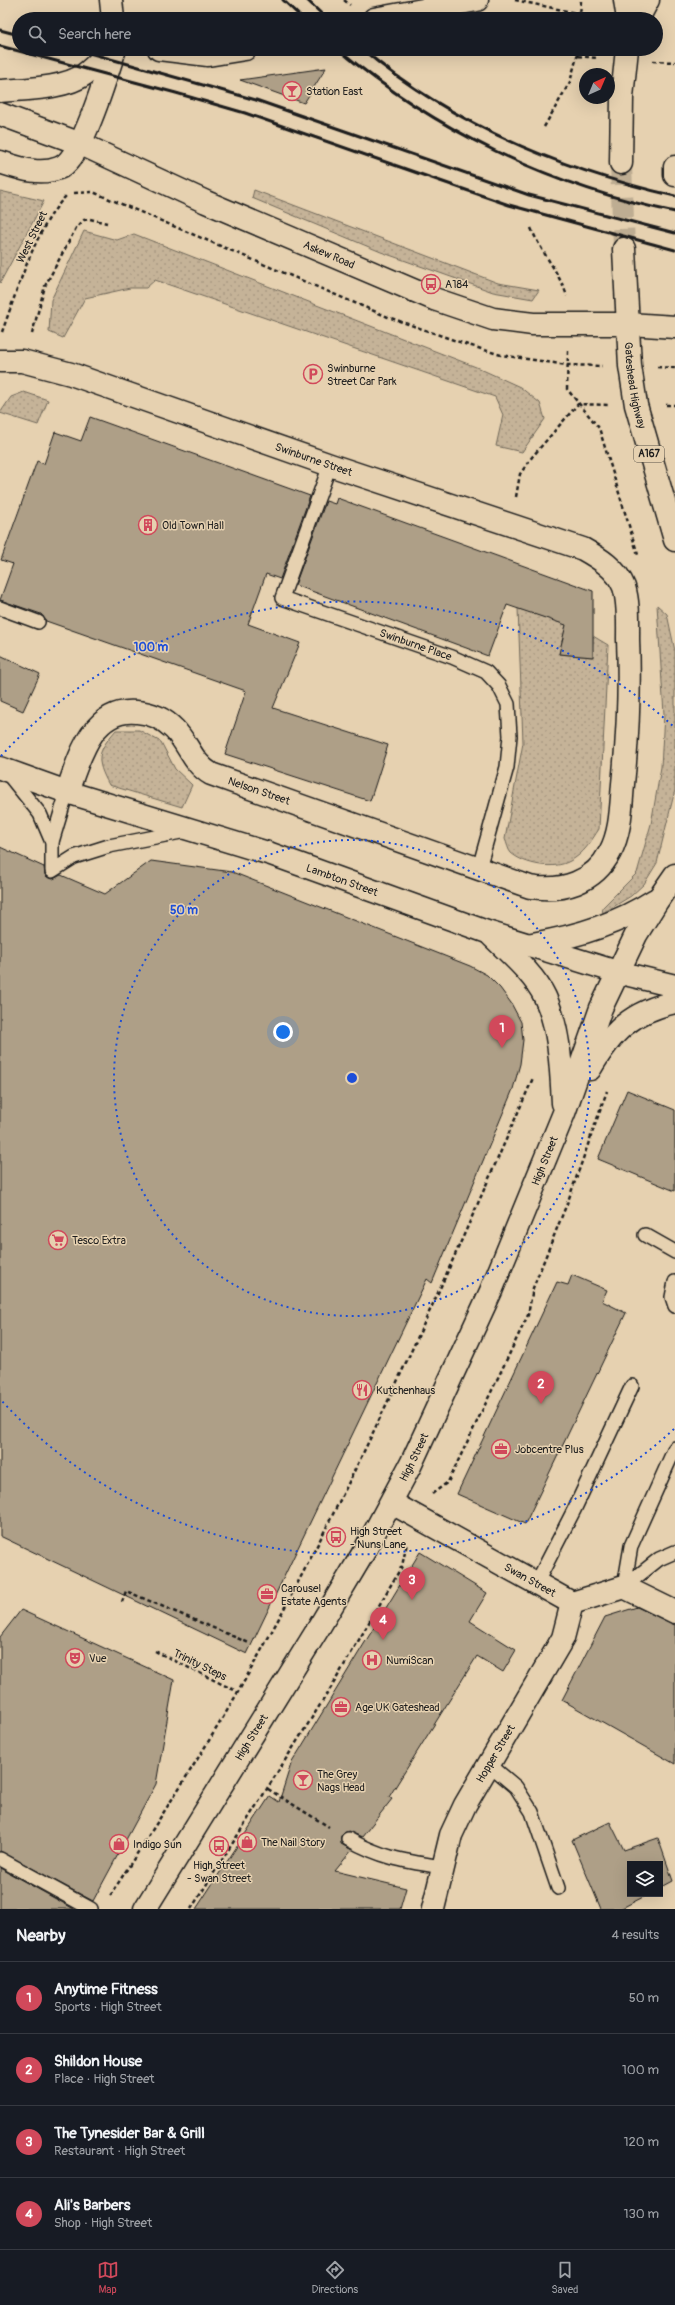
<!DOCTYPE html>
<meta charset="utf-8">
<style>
:root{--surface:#171b24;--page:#242831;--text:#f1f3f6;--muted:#9ea1a6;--line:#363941;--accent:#d1495b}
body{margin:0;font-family:Pangolin,sans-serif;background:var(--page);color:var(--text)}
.controls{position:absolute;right:12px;bottom:12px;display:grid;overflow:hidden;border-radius:0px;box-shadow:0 4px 16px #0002}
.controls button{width:36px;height:36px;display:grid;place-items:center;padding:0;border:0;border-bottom:1px solid var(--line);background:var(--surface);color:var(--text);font:20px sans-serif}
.compass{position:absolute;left:579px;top:68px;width:36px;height:36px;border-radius:50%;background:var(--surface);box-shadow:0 4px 16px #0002;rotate:44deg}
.you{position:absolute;left:283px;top:1032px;width:14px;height:14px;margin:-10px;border:3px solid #fff;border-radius:50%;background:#1a73e8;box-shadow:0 0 0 6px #1a73e833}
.badge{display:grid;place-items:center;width:26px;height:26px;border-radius:50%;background:var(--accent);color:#fff;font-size:13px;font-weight:700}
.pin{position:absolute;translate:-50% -33px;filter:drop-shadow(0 1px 2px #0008)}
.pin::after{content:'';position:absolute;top:21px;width:14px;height:12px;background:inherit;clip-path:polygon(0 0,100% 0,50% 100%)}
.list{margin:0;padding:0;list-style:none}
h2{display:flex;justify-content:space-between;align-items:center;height:52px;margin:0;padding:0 16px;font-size:17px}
h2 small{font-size:13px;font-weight:400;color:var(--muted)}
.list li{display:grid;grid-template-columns:26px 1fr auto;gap:12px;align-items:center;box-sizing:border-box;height:72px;padding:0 16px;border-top:1px solid var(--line)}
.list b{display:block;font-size:15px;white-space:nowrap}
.list p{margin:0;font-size:13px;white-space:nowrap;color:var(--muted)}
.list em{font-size:13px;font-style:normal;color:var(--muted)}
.icon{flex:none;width:22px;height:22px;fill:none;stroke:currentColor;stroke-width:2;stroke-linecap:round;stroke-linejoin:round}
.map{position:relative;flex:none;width:675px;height:1909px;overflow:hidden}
.search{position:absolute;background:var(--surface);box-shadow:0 4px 16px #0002;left:12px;right:12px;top:12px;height:44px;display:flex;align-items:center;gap:10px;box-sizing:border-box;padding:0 14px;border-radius:22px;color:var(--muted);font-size:15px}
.sheet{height:340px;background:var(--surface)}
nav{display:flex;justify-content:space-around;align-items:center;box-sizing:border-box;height:56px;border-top:1px solid var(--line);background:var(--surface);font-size:11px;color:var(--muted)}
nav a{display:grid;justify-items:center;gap:2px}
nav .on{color:var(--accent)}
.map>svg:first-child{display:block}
.grass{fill:url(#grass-dots);stroke:#70685a}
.building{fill:#ae9f87;stroke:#1c1c1c}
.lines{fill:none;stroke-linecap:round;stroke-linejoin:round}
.trunk-tunnel{stroke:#bead92;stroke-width:22;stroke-dasharray:22 11;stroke-linecap:butt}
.service-casing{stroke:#1c1c1c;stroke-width:16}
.minor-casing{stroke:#1c1c1c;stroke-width:25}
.tertiary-casing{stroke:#1c1c1c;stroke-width:25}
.trunk-casing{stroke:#1c1c1c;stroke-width:25}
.path{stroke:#1c1c1c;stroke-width:2.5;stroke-dasharray:4 3;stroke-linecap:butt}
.service{stroke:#e6d1b0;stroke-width:13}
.minor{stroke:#e6d1b0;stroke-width:22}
.tertiary{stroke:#e6d1b0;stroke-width:22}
.trunk{stroke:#e6d1b0;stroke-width:22}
.rail{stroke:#1c1c1c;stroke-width:3}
.ring{fill:none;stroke:#1d4ed8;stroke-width:2;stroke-dasharray:2 4}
.labels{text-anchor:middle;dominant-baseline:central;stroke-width:3;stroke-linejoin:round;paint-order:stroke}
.shield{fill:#e6d1b0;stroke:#595248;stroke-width:1}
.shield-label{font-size:10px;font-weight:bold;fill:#1c1c1c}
.poi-label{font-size:11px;fill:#1c1c1c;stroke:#e6d1b0;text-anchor:start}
.street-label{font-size:11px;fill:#1c1c1c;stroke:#e6d1b0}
.centre{fill:#1d4ed8;stroke:#e6d1b0;stroke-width:2}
.ring-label{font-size:12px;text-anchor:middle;font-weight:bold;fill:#1d4ed8;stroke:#e6d1b0;stroke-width:3;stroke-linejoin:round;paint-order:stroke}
</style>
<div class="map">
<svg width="675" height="1909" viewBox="0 0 675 1909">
<defs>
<pattern id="grass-dots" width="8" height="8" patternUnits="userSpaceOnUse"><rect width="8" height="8" fill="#c5b398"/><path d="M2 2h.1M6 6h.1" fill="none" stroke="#a99982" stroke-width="1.8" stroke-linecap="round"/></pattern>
</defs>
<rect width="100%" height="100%" fill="#e6d1b0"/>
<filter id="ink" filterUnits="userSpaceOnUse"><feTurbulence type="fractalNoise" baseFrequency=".025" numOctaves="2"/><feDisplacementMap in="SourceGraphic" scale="8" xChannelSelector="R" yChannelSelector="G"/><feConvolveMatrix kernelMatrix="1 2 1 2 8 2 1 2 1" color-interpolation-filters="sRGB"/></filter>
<g filter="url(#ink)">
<!-- grass -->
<path class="grass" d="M254,190L498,283L539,290L533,299L493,292L381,252L252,198Z
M0,191L44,201L0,283Z
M84,231L117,240L134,234L476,367L520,387L540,403L545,419L522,452L496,446L503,415L495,397L155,280L146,288H130L85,298L63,338L49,332L51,300Z
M24,392L48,400L38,425L0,413L11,397Z
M657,605L667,614L675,651V790L657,863L644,884L631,896L603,913L602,908L637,873L651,824L661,767L664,714Z
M518,608L566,625L559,654L592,657L593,636L608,645L599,829C591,841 584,854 570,861C554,870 525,865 511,853C508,850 507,843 505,839L523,743Z
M116,730H139L161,742L175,769L192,785L182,807L109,785C95,759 97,752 116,730Z"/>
<!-- building -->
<path class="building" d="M326,68L304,103L240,80Z
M90,417L310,496L280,579L266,574L248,624L300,643L273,708L388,745L370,801L225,754L246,691L46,621L41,614L0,600L13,564L1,560L37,461L44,464L55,432L81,441Z
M337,498L593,591V657L559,654L566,625L507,605L488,656L295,585L326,501L335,504Z
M0,655L40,674L23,711L0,701Z
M0,847L44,867L45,875L49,878L53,879L61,875L105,894L151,861L232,872L470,966L487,975L500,988L511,1003L521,1022L523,1040L520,1064L513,1089L432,1283L427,1279L247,1654L0,1536Z
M627,1090L675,1110V1191L598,1159Z
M572,1275L607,1290L602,1301L626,1313L525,1524L457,1494L557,1282L568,1285Z
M420,1552L487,1593L470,1621L516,1650L503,1672L477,1656L389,1797L392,1799L362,1837L348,1831L341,1836V1844L352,1850L335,1871L406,1888L400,1909H196L270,1796L279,1802L291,1764Z
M637,1607L675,1625V1764L562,1700L605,1617Z
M21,1610L174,1680L156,1784L93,1901L0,1851V1637Z
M610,1822L624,1850L658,1838L673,1881L660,1888V1864H630V1894H649L620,1909H601L572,1840Z
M0,1868L74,1909H0Z"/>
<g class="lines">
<!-- trunk-tunnel -->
<path class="trunk-tunnel" d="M621,163L624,249"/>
<defs>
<g id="service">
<path id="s1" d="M330,465L282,598L452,657L486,672L499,686L508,704L510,736L507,767L479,868"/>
<path d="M0,608L38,622"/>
<path d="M8,774L40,814L52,842"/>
<path d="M67,792L52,842V871L74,857L109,846L186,831"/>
<path d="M645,1235L675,1252"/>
<path d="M675,1282L672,1297L675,1306"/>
<path d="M536,1584L574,1510L632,1386"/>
<path d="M624,1587L631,1546L675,1448"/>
<path d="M624,1587L659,1559L675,1552"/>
<path d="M490,1765L516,1787L532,1812L558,1888"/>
<path d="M348,1839C382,1858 404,1861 442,1867"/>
<path d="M0,1859L91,1909"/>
</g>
<g id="minor">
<path d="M111,0L113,19"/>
<path d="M625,0L628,19"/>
<path d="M374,19L477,0"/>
<path d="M159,49L208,55L245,49"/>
<path d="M0,91C24,89 65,89 85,74C95,67 103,57 112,49"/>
<path id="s2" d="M0,114L81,144L206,202L434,299L493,319L533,324H629L675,327"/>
<path d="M0,162C19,168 39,176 59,168C82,160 107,73 115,49"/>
<path id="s3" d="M0,361H22L71,374L330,465L583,549C599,558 617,569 624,587C629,603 628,622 628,639C630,687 628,735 623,784C621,806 621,832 610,852C594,883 562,892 530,887L211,774C192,763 189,744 174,729C164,719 152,713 137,712C92,707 79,759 67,792"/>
<path id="s4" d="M392,1503L572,1603L624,1587L675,1612"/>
<path id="s5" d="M433,1909L451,1835L465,1805L563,1638L572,1603"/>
</g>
<g id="tertiary">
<path id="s6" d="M0,768L67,792L271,854L487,932L617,972L675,986"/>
<path d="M491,935C508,952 535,975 545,997C560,1030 561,1068 563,1103"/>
<path d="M532,944C575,937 618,924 655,900"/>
<path d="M590,1069C612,1031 631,1012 675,1002"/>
<path id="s7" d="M145,1909L318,1629L365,1550L411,1464L491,1291L564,1113L601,1008L636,935L659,898"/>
</g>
<g id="trunk">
<path d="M638,19L648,0"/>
<path d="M621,163L622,97L627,49"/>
<path d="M675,167V175"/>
<path id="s8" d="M624,249L630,366L636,405L675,540"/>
<path d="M659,898L675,875"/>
</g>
</defs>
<!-- service casing -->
<use href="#service" class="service-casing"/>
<!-- minor casing -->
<use href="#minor" class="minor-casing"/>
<!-- tertiary casing -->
<use href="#tertiary" class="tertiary-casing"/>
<!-- trunk casing -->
<use href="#trunk" class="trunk-casing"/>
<!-- path -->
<path class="path" d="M344,0L350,5
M515,0L581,14
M580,19L581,0
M578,56L598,58
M653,61L675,62
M544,127L570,82L579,49
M74,193L93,192L388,317L465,344L501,355L567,365L602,366
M531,228C541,252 559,272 567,296
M2,332C17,291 36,226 67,195
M32,334L45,286L76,228L84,220L90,219L107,223
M568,351L567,389L599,428L638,555
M657,367L675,368
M666,405H675
M516,497L520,474L532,457L578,404L609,405
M432,1494L448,1482L528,1315L533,1288L568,1201L607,1091
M122,1602L126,1591L249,1643
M155,1651L238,1692
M268,1789L329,1827
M110,1896C153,1828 198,1761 238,1692C351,1494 442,1286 533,1078
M191,1909L332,1686L402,1566L407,1543"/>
<!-- service -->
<use href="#service" class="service"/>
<!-- minor -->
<use href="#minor" class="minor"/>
<!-- tertiary -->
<use href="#tertiary" class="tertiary"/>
<!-- trunk -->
<use href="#trunk" class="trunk"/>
<!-- rail -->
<path class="rail" d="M283,0L303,19
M307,0L327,19
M0,30L19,35
M0,46L176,93L245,113L509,205L675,250
M75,49L256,100L529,195L675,233
M338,49C434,130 552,187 675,212
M362,49C452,124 562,170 675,196"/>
</g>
</g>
<!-- distance rings -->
<g class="ring">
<circle cx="352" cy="1078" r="238"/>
<path d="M674 1429A476 476 0 0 1 1 1400M1 756A476 476 0 0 1 674 727"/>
</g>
<!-- icons -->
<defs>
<symbol id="bar-ring" viewBox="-11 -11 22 22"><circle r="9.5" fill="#e6d1b0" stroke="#d1495b" stroke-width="1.5"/><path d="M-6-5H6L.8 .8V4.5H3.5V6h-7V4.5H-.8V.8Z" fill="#d1495b"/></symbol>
<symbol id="bus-ring" viewBox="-11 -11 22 22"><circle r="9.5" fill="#e6d1b0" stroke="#d1495b" stroke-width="1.5"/><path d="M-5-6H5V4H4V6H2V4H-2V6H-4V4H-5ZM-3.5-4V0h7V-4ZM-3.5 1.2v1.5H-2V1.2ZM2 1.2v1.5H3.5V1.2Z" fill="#d1495b"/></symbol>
<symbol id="parking-ring" viewBox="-11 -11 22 22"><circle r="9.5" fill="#e6d1b0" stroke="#d1495b" stroke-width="1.5"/><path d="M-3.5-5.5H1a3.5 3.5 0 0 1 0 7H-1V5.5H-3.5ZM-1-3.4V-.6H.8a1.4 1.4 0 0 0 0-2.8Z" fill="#d1495b"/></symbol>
<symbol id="building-ring" viewBox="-11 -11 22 22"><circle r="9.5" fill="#e6d1b0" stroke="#d1495b" stroke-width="1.5"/><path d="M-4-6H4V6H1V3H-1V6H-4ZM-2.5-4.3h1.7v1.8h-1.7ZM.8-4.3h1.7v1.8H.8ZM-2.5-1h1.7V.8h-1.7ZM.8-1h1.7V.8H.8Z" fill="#d1495b"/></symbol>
<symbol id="supermarket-ring" viewBox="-11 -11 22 22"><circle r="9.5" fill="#e6d1b0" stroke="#d1495b" stroke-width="1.5"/><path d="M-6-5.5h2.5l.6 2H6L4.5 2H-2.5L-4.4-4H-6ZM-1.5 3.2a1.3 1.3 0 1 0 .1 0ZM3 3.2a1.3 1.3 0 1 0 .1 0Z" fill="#d1495b"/></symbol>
<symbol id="restaurant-ring" viewBox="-11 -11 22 22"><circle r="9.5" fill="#e6d1b0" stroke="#d1495b" stroke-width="1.5"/><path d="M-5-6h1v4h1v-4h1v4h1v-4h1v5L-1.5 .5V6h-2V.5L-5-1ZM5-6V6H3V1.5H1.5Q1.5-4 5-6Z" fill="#d1495b"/></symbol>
<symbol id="office-ring" viewBox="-11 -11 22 22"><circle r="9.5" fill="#e6d1b0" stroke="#d1495b" stroke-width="1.5"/><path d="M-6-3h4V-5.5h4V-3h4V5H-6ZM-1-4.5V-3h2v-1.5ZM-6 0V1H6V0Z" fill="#d1495b"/></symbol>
<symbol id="theatre-ring" viewBox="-11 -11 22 22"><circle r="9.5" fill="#e6d1b0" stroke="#d1495b" stroke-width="1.5"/><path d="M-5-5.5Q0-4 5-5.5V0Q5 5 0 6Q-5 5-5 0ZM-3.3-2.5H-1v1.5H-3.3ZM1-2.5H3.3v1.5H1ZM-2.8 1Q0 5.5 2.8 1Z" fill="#d1495b"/></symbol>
<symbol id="hospital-ring" viewBox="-11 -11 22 22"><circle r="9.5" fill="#e6d1b0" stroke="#d1495b" stroke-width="1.5"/><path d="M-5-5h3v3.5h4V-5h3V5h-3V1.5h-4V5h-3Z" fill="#d1495b"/></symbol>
<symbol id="shop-ring" viewBox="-11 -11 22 22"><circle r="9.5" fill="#e6d1b0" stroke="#d1495b" stroke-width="1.5"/><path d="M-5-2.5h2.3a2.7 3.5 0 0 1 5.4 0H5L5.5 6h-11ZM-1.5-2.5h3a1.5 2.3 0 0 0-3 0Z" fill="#d1495b"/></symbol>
</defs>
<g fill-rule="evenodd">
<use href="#bar-ring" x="281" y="80" width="22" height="22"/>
<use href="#bus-ring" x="420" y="273" width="22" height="22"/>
<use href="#parking-ring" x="302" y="363" width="22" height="22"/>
<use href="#building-ring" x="137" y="514" width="22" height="22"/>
<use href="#supermarket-ring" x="47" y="1229" width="22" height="22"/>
<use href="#restaurant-ring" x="351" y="1379" width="22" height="22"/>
<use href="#office-ring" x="490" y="1438" width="22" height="22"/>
<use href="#bus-ring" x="325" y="1526" width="22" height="22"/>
<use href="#office-ring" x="256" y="1583" width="22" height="22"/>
<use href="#theatre-ring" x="64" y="1647" width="22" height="22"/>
<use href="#hospital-ring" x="361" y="1649" width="22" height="22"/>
<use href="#office-ring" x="330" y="1696" width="22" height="22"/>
<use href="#bar-ring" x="292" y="1769" width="22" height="22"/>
<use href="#shop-ring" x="236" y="1831" width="22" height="22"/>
<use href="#shop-ring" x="108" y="1833" width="22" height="22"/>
<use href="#bus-ring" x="208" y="1835" width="22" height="22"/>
</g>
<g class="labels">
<!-- shield labels -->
<rect class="shield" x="634" y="446" width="30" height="16" rx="3"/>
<g class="shield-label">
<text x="649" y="454">A167</text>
</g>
<!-- poi labels -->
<g class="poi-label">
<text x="306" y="91">Station East</text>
<text x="445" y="284">A184</text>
<text x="327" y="368">Swinburne<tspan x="327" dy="13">Street Car Park</tspan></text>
<text x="162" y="525">Old Town Hall</text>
<text x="72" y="1240">Tesco Extra</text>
<text x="376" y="1390">Kutchenhaus</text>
<text x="515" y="1449">Jobcentre Plus</text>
<text x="350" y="1531">High Street<tspan x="350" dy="13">- Nuns Lane</tspan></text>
<text x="281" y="1588">Carousel<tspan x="281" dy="13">Estate Agents</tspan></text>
<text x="89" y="1658">Vue</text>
<text x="386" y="1660">NumiScan</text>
<text x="355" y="1707">Age UK Gateshead</text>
<text x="317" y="1774">The Grey<tspan x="317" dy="13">Nags Head</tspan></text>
<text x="261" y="1842">The Nail Story</text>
<text x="133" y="1844">Indigo Sun</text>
<text x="219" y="1865" text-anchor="middle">High Street<tspan x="219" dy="13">- Swan Street</tspan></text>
</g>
<!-- street labels -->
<g class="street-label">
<text transform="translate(32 237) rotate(-64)">West Street</text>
<text stroke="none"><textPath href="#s2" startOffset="358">Askew Road</textPath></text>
<text stroke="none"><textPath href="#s8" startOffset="137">Gateshead Highway</textPath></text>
<text stroke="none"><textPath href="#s3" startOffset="330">Swinburne Street</textPath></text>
<text stroke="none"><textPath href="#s1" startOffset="283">Swinburne Place</textPath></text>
<text transform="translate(259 791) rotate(19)">Nelson Street</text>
<text stroke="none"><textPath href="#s6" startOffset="360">Lambton Street</textPath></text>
<text stroke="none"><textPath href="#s7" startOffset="850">High Street</textPath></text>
<text stroke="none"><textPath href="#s7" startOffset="526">High Street</textPath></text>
<text stroke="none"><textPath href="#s4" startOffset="158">Swan Street</textPath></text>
<text transform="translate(200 1665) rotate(26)">Trinity Steps</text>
<text stroke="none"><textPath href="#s7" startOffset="202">High Street</textPath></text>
<text stroke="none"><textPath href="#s5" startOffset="169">Hopper Street</textPath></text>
</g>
</g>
<circle cx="352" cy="1078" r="6" class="centre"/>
<g class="ring-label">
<text x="151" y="651">100 m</text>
<text x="184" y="914">50 m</text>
</g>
</svg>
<div class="controls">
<button><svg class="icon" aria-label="layers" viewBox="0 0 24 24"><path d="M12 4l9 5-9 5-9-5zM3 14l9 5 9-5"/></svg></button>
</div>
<svg class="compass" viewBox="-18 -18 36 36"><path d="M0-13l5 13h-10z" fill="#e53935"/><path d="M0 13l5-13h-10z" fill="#9ea1a6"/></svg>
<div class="you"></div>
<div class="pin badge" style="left:502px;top:1048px">1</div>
<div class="pin badge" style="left:541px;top:1404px">2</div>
<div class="pin badge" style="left:412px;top:1600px">3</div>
<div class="pin badge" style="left:383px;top:1640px">4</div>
<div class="search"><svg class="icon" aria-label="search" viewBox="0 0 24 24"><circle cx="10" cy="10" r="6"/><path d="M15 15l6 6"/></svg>Search here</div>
</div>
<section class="sheet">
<h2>Nearby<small>4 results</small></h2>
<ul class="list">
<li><span class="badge">1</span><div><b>Anytime Fitness</b><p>Sports · High Street</p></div><em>50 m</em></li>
<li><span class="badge">2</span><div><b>Shildon House</b><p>Place · High Street</p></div><em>100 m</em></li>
<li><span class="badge">3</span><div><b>The Tynesider Bar &amp; Grill</b><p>Restaurant · High Street</p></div><em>120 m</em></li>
<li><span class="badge">4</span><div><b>Ali's Barbers</b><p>Shop · High Street</p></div><em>130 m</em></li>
</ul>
</section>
<nav>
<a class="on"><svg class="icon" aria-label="map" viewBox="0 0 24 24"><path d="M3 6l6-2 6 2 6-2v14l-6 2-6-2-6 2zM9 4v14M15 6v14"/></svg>Map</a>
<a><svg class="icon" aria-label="directions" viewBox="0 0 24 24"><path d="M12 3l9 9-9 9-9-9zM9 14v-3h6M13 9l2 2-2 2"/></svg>Directions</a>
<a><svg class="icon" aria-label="saved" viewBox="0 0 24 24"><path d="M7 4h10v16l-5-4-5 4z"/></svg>Saved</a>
</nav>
